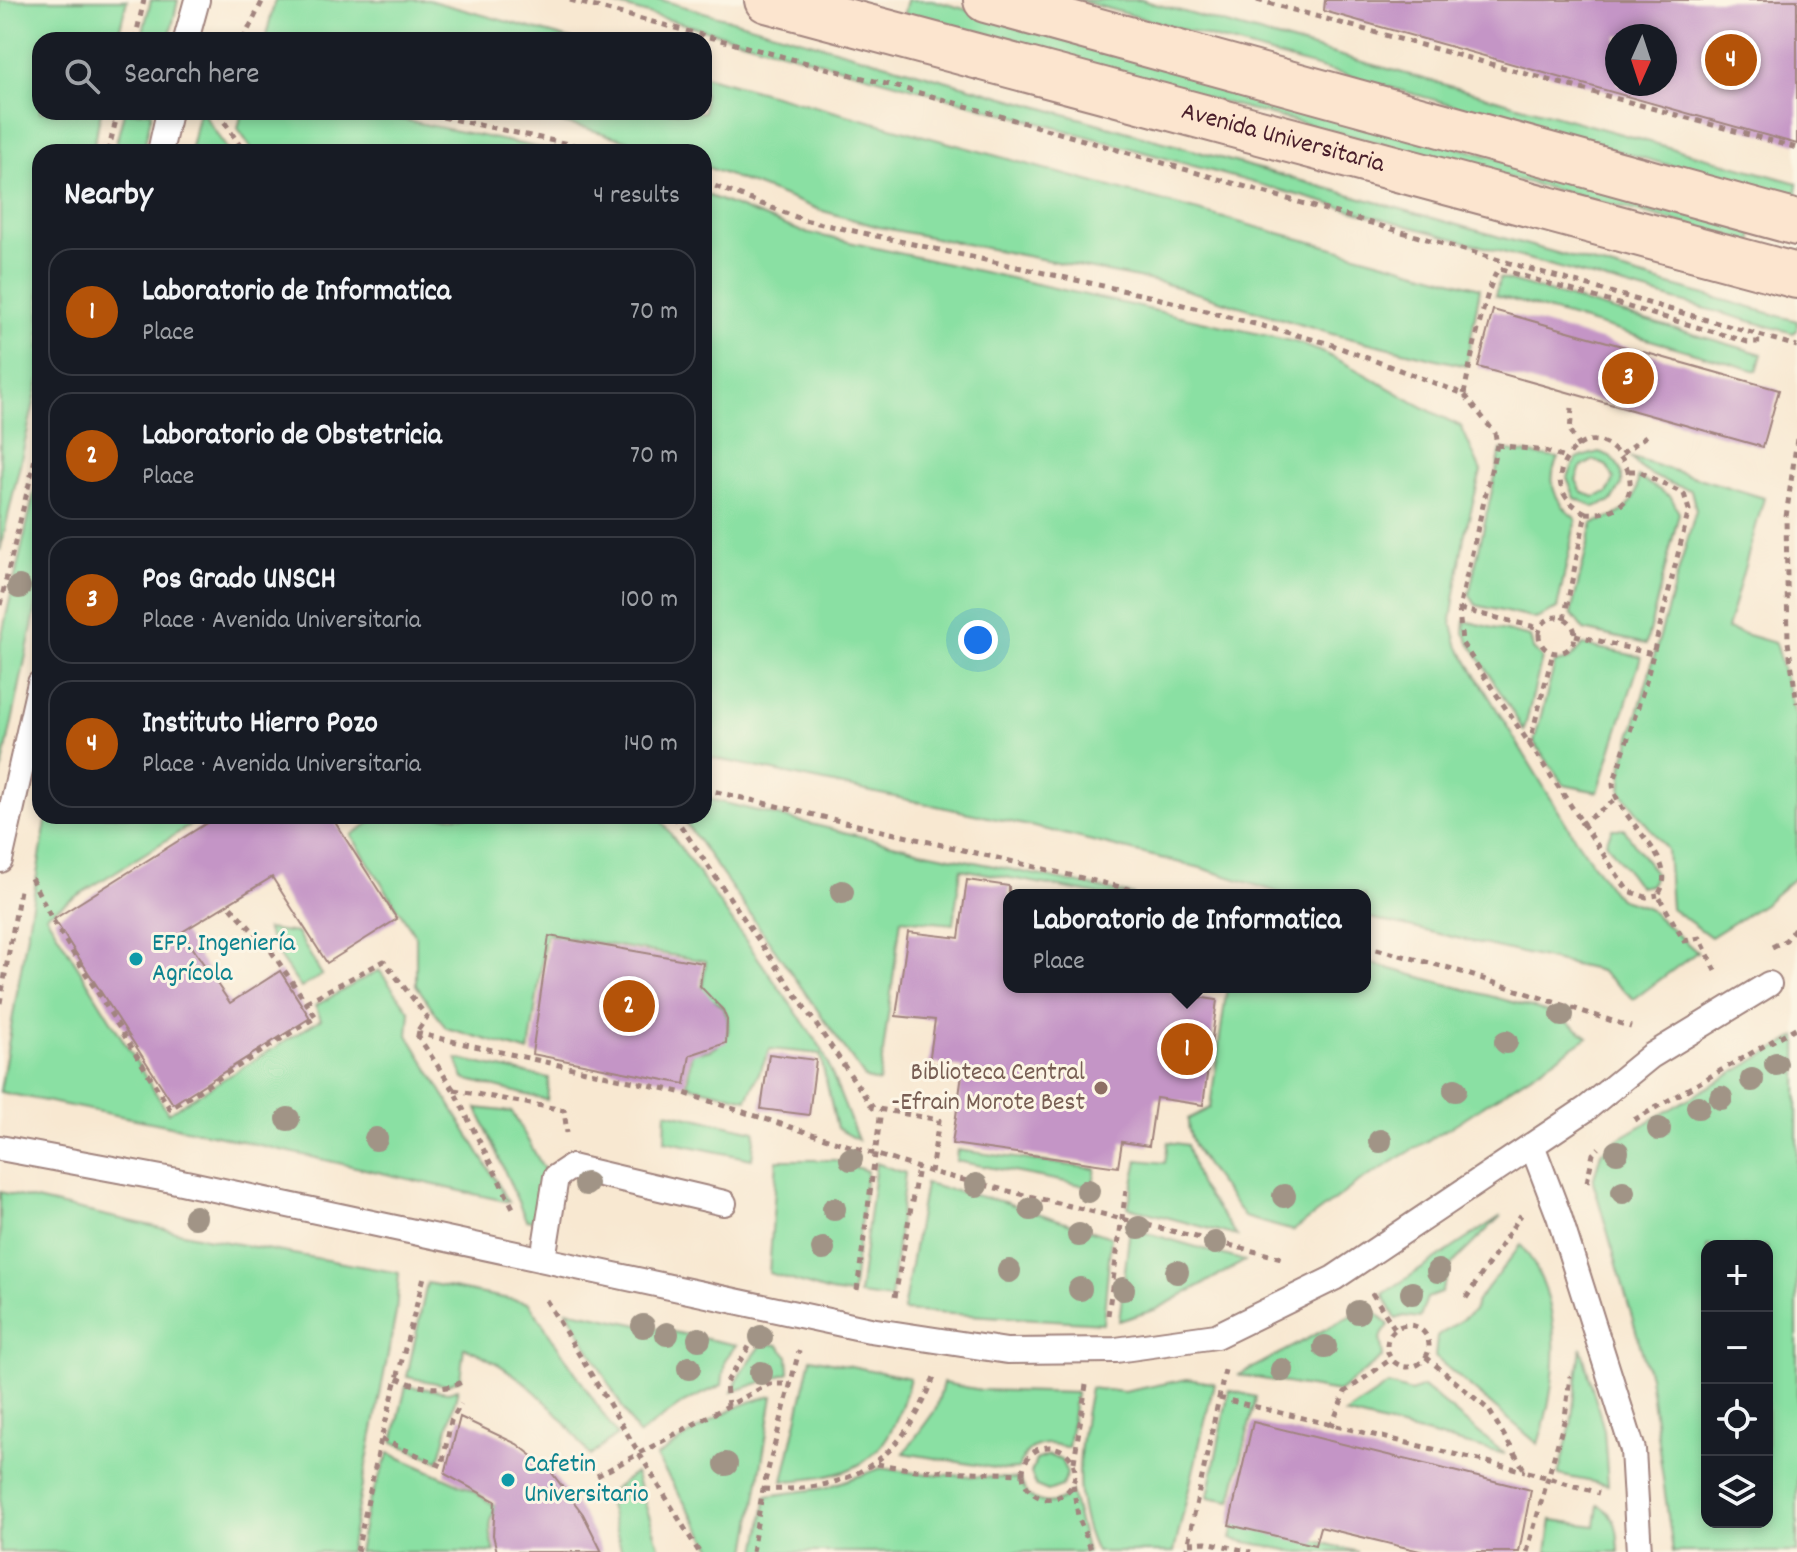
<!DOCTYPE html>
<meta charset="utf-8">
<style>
:root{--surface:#171b24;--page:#242831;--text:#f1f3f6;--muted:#9ea1a6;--line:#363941;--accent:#b45309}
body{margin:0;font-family:Dekko,sans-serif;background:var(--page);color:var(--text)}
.controls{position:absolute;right:24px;bottom:24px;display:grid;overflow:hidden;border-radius:16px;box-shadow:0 4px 12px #0003}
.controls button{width:72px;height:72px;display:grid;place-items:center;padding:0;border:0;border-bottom:2px solid var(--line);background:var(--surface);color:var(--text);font:40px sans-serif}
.compass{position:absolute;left:1605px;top:24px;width:72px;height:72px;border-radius:50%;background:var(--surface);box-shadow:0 4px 12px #0003;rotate:183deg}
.you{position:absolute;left:978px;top:640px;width:28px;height:28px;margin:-20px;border:6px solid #fff;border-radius:50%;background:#1a73e8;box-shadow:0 0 0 12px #1a73e833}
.badge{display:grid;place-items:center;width:52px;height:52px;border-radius:50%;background:var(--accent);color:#fff;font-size:26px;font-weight:700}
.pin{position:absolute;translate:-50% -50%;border:4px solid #fff;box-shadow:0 2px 8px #0006}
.popup{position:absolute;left:1003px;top:889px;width:368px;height:104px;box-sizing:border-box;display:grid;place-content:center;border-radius:16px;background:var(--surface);filter:drop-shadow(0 2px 6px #0005);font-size:26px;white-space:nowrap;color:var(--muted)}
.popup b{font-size:30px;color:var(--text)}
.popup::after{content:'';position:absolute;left:50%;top:100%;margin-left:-16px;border:16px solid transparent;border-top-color:var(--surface)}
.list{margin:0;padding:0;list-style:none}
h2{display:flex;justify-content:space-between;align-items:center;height:104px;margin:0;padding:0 32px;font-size:34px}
h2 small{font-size:26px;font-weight:400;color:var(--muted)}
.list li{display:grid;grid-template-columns:52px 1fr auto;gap:24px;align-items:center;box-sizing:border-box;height:128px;margin:0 16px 16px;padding:0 16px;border:2px solid var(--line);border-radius:24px}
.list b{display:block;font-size:30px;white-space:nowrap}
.list p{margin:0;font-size:26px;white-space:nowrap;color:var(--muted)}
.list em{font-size:26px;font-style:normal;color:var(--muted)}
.icon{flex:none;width:44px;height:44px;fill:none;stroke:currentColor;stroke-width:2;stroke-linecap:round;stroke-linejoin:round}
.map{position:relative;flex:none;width:1797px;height:1552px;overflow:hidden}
.search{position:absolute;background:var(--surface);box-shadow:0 4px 12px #0003;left:32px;top:32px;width:680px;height:88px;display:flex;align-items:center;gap:20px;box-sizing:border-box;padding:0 28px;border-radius:24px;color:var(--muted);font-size:30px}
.panel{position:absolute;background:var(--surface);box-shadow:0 4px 12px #0003;left:32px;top:144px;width:680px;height:680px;border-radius:24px}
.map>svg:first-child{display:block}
.green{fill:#8ae0a3;stroke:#6a8067;stroke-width:2;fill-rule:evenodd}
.building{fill:#c495c6;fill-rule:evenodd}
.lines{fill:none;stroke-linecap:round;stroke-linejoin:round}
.lane-casing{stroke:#a1847e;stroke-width:28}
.secondary-casing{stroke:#a1847e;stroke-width:48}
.path{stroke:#a1847e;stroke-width:5;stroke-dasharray:6 6;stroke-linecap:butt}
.lane{stroke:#fff;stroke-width:24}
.secondary{stroke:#fce5cf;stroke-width:44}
.tree{fill:#a19486}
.culture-dot{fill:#0f9aa8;stroke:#fcf5e5;stroke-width:3}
.education-dot{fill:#8d6e63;stroke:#fcf5e5;stroke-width:3}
.labels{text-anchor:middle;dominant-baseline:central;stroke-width:6;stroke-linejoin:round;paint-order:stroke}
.street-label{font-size:26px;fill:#4a1f2b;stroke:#fcf5e5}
.culture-label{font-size:26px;fill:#0d838f;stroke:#fcf5e5;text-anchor:start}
.education-label{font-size:26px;fill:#785e54;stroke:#fcf5e5;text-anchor:end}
</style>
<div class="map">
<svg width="1797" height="1552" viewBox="0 0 1797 1552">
<rect width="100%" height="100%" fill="#fcf5e5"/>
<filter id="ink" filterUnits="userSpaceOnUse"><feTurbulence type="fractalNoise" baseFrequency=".0125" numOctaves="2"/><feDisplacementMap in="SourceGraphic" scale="16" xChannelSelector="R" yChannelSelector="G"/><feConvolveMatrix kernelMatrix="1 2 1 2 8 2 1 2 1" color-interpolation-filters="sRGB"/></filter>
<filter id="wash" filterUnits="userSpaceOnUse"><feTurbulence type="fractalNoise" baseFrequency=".006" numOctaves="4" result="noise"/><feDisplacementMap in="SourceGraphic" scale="32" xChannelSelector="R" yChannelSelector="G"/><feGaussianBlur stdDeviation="1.8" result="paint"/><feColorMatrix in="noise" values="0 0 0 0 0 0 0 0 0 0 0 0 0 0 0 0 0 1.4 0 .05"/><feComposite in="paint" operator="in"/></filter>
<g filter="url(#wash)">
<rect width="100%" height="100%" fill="#f8e8d1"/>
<!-- green -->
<path class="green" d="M0,0H127L117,40H40V112H101L92,152H40V377L0,551Z
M151,0H178L169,40H141Z
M275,0H428L574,40H265Z
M598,0H661L1797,321V330L1793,333Z
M907,0H932L1746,228L1753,232V242L911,20L904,12Z
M1077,0H1141L1797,183V201Z
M704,76L1480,288L1466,366L1332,334L1163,283L879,227L823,211L704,166V152H666L585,128L512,112H704Z
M124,112H152L143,152H114Z
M199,112H202L229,152H190Z
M242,112H366L559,152H254L238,129Z
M704,194L800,231L1295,342C1355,362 1403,401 1461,426L1481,471L1464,537L1454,600L1451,620L1457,644L1575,838L1612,891L1618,898L1646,907L1697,952L1634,999L1600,971L1365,917V895H1287L1201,868L1048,830L704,756Z
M1500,278L1762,354L1757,371L1495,295Z
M1501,450L1558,458C1545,484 1556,502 1576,519L1557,609L1536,619L1476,605L1469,594Z
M1599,452C1616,457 1623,468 1622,485L1612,501L1594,507L1575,498L1567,478L1577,458ZM1594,460L1607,466L1614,479L1608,493L1594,497L1582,492L1576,480L1581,467Z
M1632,458L1764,498L1727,629L1775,643L1797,720V876L1765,903L1711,937L1671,908L1667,850L1621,792L1623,765L1696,510L1691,490C1673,485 1641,475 1632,458Z
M40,467V589L0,779V643Z
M1638,477L1671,497L1679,513L1646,644L1584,630L1571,613L1593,523C1620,516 1637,508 1638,477Z
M1465,621L1530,637L1533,649L1542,658L1524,731L1464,633Z
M1583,645L1641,657L1598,792L1564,785L1534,742L1555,663L1569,660Z
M704,798L921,851L1134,895H1102L961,869L953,924L901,919L879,1082L866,1079L681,816H704Z
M47,816H205L46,915L168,1113L321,1019L315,1006L379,970L410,1012L408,1035L509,1202L216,1135L0,1092Z
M381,816H405L408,820L414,816H658L822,1049L858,1140L837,1128L820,1054L770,1049L747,1099L687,1085L692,1050C710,1055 721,1047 728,1031C729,1011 721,1000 701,997L706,961L546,934L529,1052L446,1028L416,985V937L351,835Z
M1612,829H1624L1656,875L1650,885L1639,887L1606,842Z
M266,929L297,933L322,975L301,988L280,958Z
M1365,962L1556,1014L1588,1037L1457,1123L1356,1184L1293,1231L1244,1217C1227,1189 1186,1151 1188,1119L1210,1108L1227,987H1365Z
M1797,1036V1552H1673L1649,1376L1593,1181L1601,1153L1615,1141ZM1707,1246H1767V1522H1707Z
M457,1059L549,1078L547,1100L464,1079Z
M477,1108L512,1112L545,1171L544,1222L526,1220Z
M666,1112L755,1131L752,1159L665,1141Z
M1168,1142L1187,1145L1199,1184L1237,1236L1128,1207L1138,1160L1165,1163Z
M957,1150L1096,1169L1092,1187L956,1161Z
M777,1160H835L867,1171L852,1295L830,1292L769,1273Z
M876,1163L905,1173L891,1299L859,1295Z
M925,1184L1004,1202L1111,1237L1103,1323L903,1311Z
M0,1192L210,1239L399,1273L396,1313L349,1552H0Z
M1501,1216L1452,1264L1441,1293L1427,1298L1420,1318L1404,1316L1396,1319L1383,1294Z
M1130,1228L1245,1261L1157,1309L1119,1321Z
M1521,1245C1566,1302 1559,1378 1538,1444L1435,1357L1437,1337L1474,1311L1477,1301Z
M427,1283L529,1303L617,1435L590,1456C558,1409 519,1369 464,1347L460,1379L446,1385L407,1377Z
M1369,1306L1389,1325L1380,1338L1383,1357L1338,1392L1239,1375Z
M567,1310L736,1345L725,1360L722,1385L685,1402L638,1435Z
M763,1343L778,1345L788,1356L789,1373L732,1392L740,1374Z
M1581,1347L1604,1430L1608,1485L1558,1475L1571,1425Z
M811,1358L910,1378C889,1457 865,1477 783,1481Z
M1187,1379L1214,1383L1174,1552H1096C1070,1499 1079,1445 1090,1388L1124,1392Z
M943,1383L981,1390L1076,1393L1068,1448C1045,1440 1026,1443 1019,1469L1006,1470L904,1453L936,1409Z
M1388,1385L1411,1392L1423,1387L1505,1454L1345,1414Z
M406,1386L448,1392L458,1389L439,1461L393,1442Z
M1229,1390L1256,1397L1231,1501L1208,1497Z
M773,1396L747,1552H715L656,1457C690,1435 732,1402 773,1396Z
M389,1453L470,1489L497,1507C487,1522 490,1536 495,1552H358L367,1507Z
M1049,1455L1061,1460L1067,1473L1062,1486L1048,1491L1036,1486L1031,1473L1036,1460Z
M881,1468L915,1473L1019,1479L1029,1496C1044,1506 1058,1505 1071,1492L1087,1552H757L767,1496L825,1488Z
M635,1473L661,1552H622L606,1495Z
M1598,1505C1618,1516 1618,1531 1619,1552H1547L1552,1520L1595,1526Z
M1236,1520L1358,1552H1297L1231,1539Z"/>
<g id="blocks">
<!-- building -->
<path class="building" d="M1325,0H1797V144L1324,11ZM1617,36H1665V84H1617Z
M1493,310L1779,390L1763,447L1478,367Z
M218,816H331L397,919L327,963L272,877L182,932L230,1003L280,971L310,1018L173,1104L54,919Z
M967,880L1009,886V987H1171L1170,993L1217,1000L1203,1105L1156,1098L1149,1146L1122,1142L1118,1167L952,1144L963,1068L929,1063L935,1020L896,1016L908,932L959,938Z
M549,936L703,963L700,986L723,1010L727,1020L726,1043L690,1055L685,1084L532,1054Z
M769,1054L816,1060L809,1115L761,1109Z
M460,1417L517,1444L548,1468L583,1514L602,1552H497L493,1535L495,1501L445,1474Z
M1253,1422L1531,1490L1519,1552H1424L1320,1527L1315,1545L1229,1525Z"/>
</g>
</g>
<g filter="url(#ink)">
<use href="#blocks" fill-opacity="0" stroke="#a1847e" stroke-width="2"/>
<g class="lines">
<defs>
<path id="lane" d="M186,40L197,0
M160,152L169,112
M0,860L40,683
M1532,1145L1559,1216L1633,1450L1639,1552
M0,1148L172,1180L870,1330L1007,1351L1116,1350L1216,1336L1334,1278L1586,1109L1651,1056L1769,984
M543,1259L556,1177L571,1167L724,1203"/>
<g id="secondary">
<path id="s1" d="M767,0L1797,276"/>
<path d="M986,0L1797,223"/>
</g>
</defs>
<!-- lane casing -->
<use href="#lane" class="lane-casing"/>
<!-- secondary casing -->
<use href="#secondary" class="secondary-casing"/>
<!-- path -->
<path class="path" d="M570,0L931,96L1797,346
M1257,0L1797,148
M135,40L144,0
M243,40L263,0
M218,112L244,152
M419,112L605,152
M108,152L118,112
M704,182L804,220L1153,297L1327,343L1464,394L1495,433L1497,445L1459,609L1462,643L1628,891L1646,897L1658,895
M1464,394C1468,372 1487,281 1499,269L1748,342H1764
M1572,408L1570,431L1579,447
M1797,439L1786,517L1788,642L1797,703
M1497,445L1545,451L1567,459
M1622,454L1646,436
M1629,471H1638L1684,494L1689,510L1646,682L1613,784C1616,821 1683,858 1658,895L1684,941L1700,938L1717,973
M0,605L40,438
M1459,609L1540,628
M1539 635a18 18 0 1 1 36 0a18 18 0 1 1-36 0Z
M1564,619L1586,513C1676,518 1607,397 1567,458C1552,481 1563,502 1586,513
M1575,635L1652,654
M1529,745L1553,653
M704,789L1154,895
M674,816L873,1108L939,1120L931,1172
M1580,825L1615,800
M31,878L52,919L170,1109L316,1017L271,951L230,906
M1365,946L1449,968L1631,1027
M1772,947L1786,940L1797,925
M306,1002L384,961L427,1017L416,1033L453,1089L513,1208
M0,1003L20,890
M416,1033L684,1093L931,1172L1286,1259
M454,1090L564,1110L567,1133
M1634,1120L1797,1027
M1587,1182L1593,1154L1599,1148
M857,1290L881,1110
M1372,1293L1395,1329
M895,1297L918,1168
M1466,1298L1521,1215
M546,1300L699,1552
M1108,1315L1126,1190
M1387 1346a21 21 0 1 1 42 0a21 21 0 1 1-42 0Z
M1426,1357L1489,1410L1525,1471L1599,1493
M397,1378C417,1388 445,1393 465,1380
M1219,1398L1525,1471
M728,1406L726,1383L752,1342
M1331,1427L1345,1392L1391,1359
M381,1439L442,1466L451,1421L461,1404
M1023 1473a26 26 0 1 1 52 0a26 26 0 1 1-52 0Z
M1074,1462L1086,1385
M877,1464L916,1470L1023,1474
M597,1476L769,1384H791
M1073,1485L1078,1516L1092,1552
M763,1489C853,1493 903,1459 934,1377
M1189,1543L1206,1542L1251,1552
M357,1552L381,1439L425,1273
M752,1552L763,1489L799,1351
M1186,1552L1225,1370
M1527,1552L1565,1418L1570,1376"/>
<!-- lane -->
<use href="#lane" class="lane"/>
<!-- secondary -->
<use href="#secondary" class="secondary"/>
</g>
<!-- trees -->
<g class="tree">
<circle cx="19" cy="587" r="12"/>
<circle cx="842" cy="892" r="12"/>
<circle cx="1562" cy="1015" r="12"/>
<circle cx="1506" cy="1042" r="12"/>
<circle cx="1776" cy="1064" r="12"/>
<circle cx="1752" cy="1080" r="12"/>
<circle cx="1455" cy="1090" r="12"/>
<circle cx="1721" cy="1098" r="12"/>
<circle cx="1698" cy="1107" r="12"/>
<circle cx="288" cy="1119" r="12"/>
<circle cx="1659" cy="1129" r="12"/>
<circle cx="376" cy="1139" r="12"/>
<circle cx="1380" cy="1141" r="12"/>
<circle cx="1617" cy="1152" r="12"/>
<circle cx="851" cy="1159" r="12"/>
<circle cx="586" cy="1184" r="12"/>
<circle cx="976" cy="1185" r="12"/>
<circle cx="1088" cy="1191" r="12"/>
<circle cx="1623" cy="1192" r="12"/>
<circle cx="1284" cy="1196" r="12"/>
<circle cx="834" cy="1209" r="12"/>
<circle cx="1031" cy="1209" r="12"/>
<circle cx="195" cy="1217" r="12"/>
<circle cx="1139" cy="1228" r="12"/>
<circle cx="1079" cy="1235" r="12"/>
<circle cx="1215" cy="1243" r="12"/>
<circle cx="823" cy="1249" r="12"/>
<circle cx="1009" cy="1271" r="12"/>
<circle cx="1438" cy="1271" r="12"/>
<circle cx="1177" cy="1272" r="12"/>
<circle cx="1080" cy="1289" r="12"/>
<circle cx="1123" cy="1289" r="12"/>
<circle cx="1412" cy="1293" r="12"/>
<circle cx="1358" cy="1312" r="12"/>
<circle cx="643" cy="1326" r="12"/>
<circle cx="667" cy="1334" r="12"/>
<circle cx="761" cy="1337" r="12"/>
<circle cx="699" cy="1339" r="12"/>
<circle cx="1325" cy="1347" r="12"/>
<circle cx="689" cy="1368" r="12"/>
<circle cx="1282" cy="1370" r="12"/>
<circle cx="761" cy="1373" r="12"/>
<circle cx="726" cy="1464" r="12"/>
</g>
</g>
<!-- markers -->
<g class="culture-dot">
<circle cx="136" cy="959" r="8"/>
<circle cx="508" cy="1480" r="8"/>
</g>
<circle class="education-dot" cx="1101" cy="1088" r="8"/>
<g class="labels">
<!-- street labels -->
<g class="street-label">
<text stroke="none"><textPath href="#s1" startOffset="534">Avenida Universitaria</textPath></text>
</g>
<!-- culture labels -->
<g class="culture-label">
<text x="152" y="944">EFP. Ingeniería<tspan x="152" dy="30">Agrícola</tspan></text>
<text x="524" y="1465">Cafetin<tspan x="524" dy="30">Universitario</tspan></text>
</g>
<!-- education labels -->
<g class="education-label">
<text x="1085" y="1073">Biblioteca Central<tspan x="1085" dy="30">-Efrain Morote Best</tspan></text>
</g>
</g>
</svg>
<div class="controls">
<button>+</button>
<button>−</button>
<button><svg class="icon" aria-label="locate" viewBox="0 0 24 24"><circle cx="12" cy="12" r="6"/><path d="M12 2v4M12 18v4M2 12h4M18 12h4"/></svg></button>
<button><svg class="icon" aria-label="layers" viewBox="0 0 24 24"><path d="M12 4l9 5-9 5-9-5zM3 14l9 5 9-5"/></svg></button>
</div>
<svg class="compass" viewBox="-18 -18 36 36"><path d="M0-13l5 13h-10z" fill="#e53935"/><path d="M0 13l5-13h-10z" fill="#9ea1a6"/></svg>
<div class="you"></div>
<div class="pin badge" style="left:1187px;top:1049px">1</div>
<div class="popup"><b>Laboratorio de Informatica</b>Place</div>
<div class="pin badge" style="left:629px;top:1006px">2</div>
<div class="pin badge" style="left:1628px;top:378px">3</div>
<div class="pin badge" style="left:1731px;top:60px">4</div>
<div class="search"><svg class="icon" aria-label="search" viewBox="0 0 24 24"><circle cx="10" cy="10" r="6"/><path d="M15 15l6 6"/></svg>Search here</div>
<section class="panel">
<h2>Nearby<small>4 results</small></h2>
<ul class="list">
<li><span class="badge">1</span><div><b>Laboratorio de Informatica</b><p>Place</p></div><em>70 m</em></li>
<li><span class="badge">2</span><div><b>Laboratorio de Obstetricia</b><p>Place</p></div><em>70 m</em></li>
<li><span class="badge">3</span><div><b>Pos Grado UNSCH</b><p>Place · Avenida Universitaria</p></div><em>100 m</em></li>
<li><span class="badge">4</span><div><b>Instituto Hierro Pozo</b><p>Place · Avenida Universitaria</p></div><em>140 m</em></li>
</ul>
</section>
</div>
